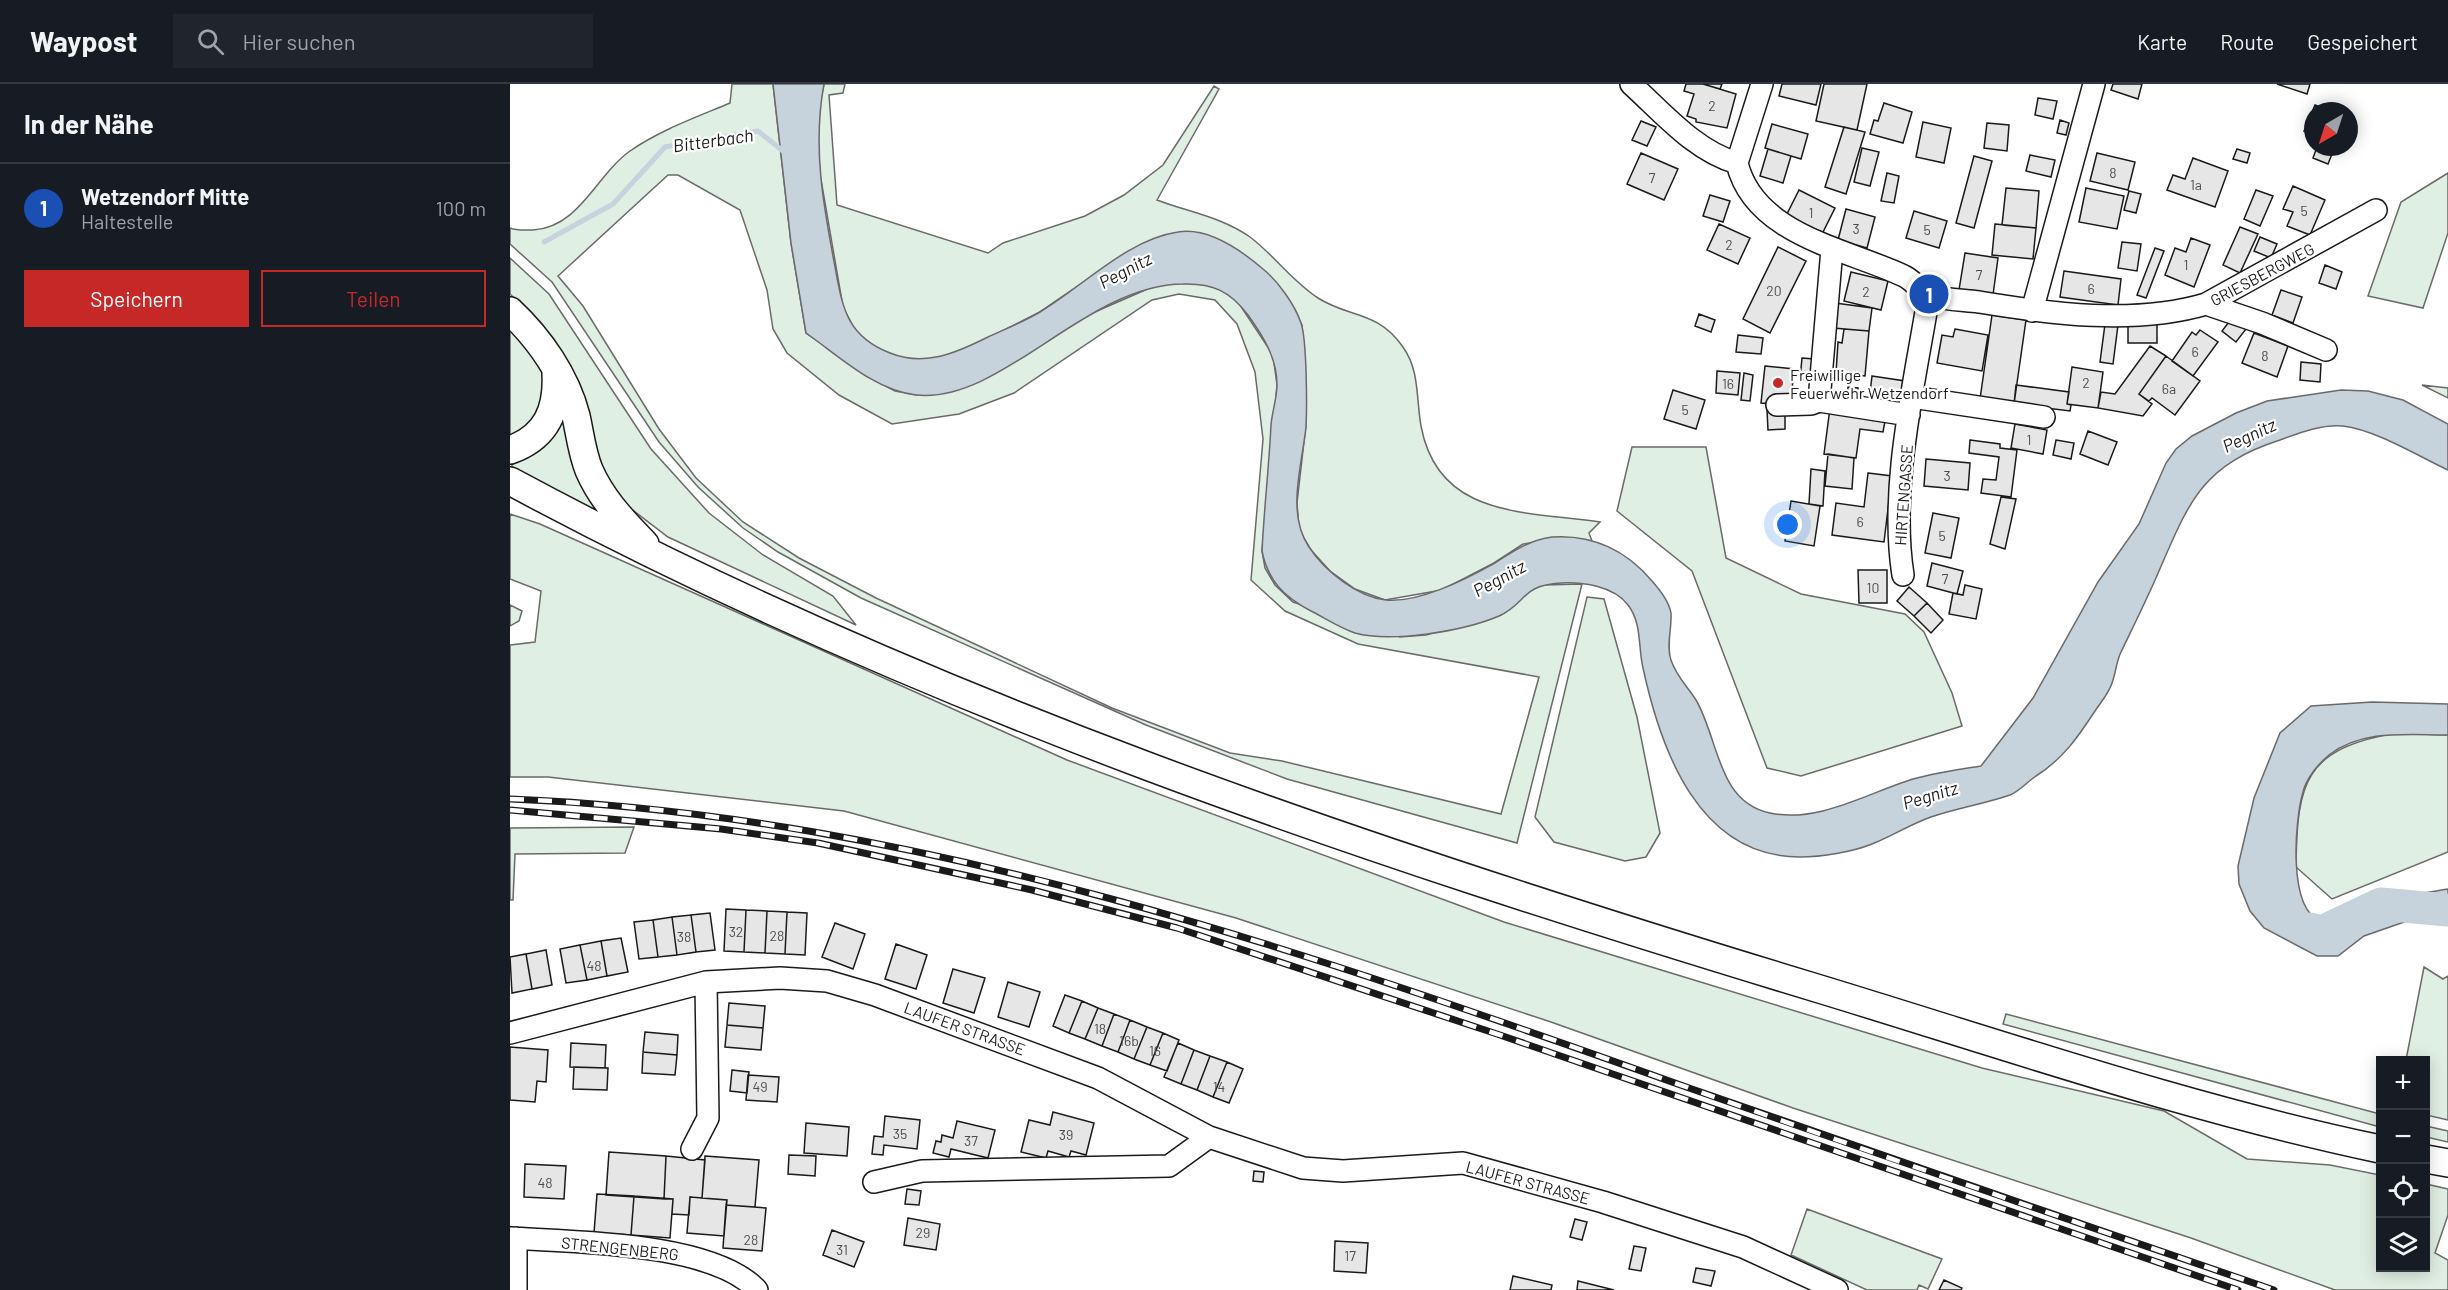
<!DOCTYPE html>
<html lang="de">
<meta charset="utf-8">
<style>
:root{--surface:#171b24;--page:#20242c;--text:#f1f3f6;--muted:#9ea1a6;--line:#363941;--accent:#c62828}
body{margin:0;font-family:Barlow,sans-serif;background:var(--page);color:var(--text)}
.controls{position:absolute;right:18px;bottom:18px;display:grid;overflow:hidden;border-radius:0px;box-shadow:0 3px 15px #0003}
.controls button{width:54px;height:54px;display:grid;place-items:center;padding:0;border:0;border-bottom:2px solid var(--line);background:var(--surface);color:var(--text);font:30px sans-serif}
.compass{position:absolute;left:1794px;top:18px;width:54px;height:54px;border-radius:50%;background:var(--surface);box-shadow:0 3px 15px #0003;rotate:219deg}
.you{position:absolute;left:1278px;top:441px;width:21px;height:21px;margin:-15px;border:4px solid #fff;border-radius:50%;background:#1a73e8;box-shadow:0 0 0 9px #1a73e833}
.badge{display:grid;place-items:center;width:39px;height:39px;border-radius:50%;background:var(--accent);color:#fff;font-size:20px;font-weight:700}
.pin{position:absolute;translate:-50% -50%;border:3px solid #fff;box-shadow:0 2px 6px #0006}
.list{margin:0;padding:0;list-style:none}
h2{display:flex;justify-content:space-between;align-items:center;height:78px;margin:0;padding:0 24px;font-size:26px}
h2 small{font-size:20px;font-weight:400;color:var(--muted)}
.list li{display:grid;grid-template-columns:39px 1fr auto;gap:18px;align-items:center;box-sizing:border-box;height:90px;padding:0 24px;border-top:2px solid var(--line)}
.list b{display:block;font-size:22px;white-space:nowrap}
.list p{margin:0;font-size:20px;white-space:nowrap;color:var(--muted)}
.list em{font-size:20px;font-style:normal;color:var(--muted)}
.actions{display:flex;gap:12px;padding:18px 24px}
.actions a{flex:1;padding:14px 0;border:2px solid var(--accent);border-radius:0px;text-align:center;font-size:21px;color:var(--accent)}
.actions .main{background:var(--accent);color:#fff}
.icon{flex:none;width:33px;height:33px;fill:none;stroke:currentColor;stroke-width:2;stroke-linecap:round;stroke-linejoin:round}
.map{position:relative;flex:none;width:1938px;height:1206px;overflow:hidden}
header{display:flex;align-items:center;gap:36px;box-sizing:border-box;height:84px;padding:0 30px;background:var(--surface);border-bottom:2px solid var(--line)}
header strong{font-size:28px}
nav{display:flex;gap:33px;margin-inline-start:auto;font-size:21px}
.search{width:420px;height:54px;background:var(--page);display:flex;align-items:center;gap:15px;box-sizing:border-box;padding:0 21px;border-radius:0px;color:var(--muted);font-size:22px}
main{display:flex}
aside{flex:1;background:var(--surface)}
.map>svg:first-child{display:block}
.green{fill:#e0efe3;stroke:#6a6a6a;stroke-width:1.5;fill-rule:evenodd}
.water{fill:#c6d2dc;stroke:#6a6a6a;stroke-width:1.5}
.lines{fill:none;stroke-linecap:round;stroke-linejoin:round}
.stream{stroke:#c6d2dc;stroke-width:5}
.river{stroke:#c6d2dc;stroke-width:33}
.building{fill:#e6e6e6;stroke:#1a1a1a;stroke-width:1.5}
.minor-casing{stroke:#1a1a1a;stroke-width:24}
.major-casing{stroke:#1a1a1a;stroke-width:30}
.minor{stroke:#fff;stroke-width:21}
.major{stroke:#fff;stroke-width:27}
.rail-casing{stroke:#1a1a1a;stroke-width:7}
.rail{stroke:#fff;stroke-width:4.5;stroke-dasharray:14;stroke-linecap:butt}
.poi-dot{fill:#c62828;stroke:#fff;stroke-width:2}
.labels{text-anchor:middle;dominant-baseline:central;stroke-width:4.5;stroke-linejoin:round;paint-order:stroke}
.number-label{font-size:14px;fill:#4d4d4d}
.street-label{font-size:16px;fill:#1a1a1a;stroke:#fff}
.poi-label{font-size:16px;fill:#1a1a1a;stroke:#fff;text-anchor:start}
.water-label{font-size:18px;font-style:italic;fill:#1a1a1a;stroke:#fff}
</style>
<header>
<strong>Waypost</strong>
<div class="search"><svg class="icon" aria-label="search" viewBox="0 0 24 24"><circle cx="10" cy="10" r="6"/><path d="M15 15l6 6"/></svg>Hier suchen</div>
<nav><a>Karte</a><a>Route</a><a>Gespeichert</a></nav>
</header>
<main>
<aside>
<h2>In der Nähe<small></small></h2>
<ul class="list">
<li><span class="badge" style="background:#1a4fb4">1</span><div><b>Wetzendorf Mitte</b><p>Haltestelle</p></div><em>100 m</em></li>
</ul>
<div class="actions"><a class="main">Speichern</a><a>Teilen</a></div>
</aside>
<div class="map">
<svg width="1938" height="1206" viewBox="0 0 1938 1206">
<rect width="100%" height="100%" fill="#fff"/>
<!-- green -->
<path class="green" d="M222,0H263L281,159L296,249L364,296L385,307L407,311L510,275L571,234L649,200L692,199L707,203L728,218L763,271L767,301L752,467L755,484L765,501L783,518L890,553L916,551L991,531L1018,506L1034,501L1072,500L1007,759L777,695L636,641L351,514L268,468L233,444L188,403L149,358L42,198L0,160V144C7,147 15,146 23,146C70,143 86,91 120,67C150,46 187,33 220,19ZM158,91H168L230,126L257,206L263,245L277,269L329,311L382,340L449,330L504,309L642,216L669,210L705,216L727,240L745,288L753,355L741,496L775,527L848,560L1029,593L991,730L772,677L720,669L602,624L366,514L289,474L233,438L186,394L149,345L73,222L48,192Z
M314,0H335L333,9L319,11L327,121L478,169L493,159L575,132L614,111L653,81L704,2L709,5L647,116C678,128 712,133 740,153C764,171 782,197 808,214C839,234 867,226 893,263C910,287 906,315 911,342C928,434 1015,427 1090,438L1079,449L1082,457L1062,454L1013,460L984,479L932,506L875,516L845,505L820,487L801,466L789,446L787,419L796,340V310L792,241L775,212L619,167L528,229L454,266L424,275H394L363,263L345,246L333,223L309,84L307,33Z
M1938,89V149L1913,224L1858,212L1891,118Z
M0,174L39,210L141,365L199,429L253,471L323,512L346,541L158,453L120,424L99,398L6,216L0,210Z
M0,242C37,289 42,285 24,344L0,358Z
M1912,301L1938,304V314Z
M53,327L88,417V429L2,383V376Z
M1122,363H1196L1216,474L1291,510L1395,530L1414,548L1442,609L1452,642L1291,692L1257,684L1182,487L1107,427Z
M0,430L30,440L557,676L994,838L1472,984L1654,1027L1737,1075L1820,1081L1870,1091V1184H1916V1100L1938,1105V1131L1925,1169L1938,1176V1206H1825L1681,1154L1283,1024L1041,938L726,834L334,727L38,693H0V561L25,558L31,507L0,495Z
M1077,513L1094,515L1127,633L1150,749L1136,773L1115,777L1044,758L1025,733Z
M0,521L12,527L9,537L0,542Z
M1886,649L1938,651V768L1822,815L1786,783C1787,697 1795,665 1886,649Z
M124,743L115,769L5,770L3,816H0V744Z
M1914,883L1933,895L1938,892V1036L1916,1031V976H1896Z
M1496,930L1870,1030V1043L1493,940Z
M1916,1042L1938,1047V1058L1916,1053Z
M1297,1125L1432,1175L1418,1205L1409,1201L1407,1206H1357L1281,1171Z"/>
<!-- water -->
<path class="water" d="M263,0H314C302,64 314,125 326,188C333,227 339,253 380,269C415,283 446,269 478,253C495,245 513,238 530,228C572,203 618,155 668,148C698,143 732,167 753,185C768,197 785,221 791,239C797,256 797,324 796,343C792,382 776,429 799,463C815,487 847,513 876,516C909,519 954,496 983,480C1002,468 1019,456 1042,453C1083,450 1117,467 1142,497C1150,506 1159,517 1161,529C1162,545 1156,561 1161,576C1166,592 1178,603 1186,616C1209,655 1207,718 1260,729C1307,739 1354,711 1397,697C1421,689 1447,686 1471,682L1523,614L1588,498L1629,440L1656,379L1666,365L1682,352L1726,329L1757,317L1831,306L1858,307L1893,316L1938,340V386C1908,372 1866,346 1833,342C1812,340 1789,349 1770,356C1692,381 1679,418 1649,487C1637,515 1624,541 1611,568C1606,578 1606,589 1602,599C1599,609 1591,618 1585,627C1568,653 1553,675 1526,692C1517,698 1510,707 1500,711C1474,720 1447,724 1421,733C1401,740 1382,752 1362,760C1342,768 1312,773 1290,773C1189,773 1151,667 1133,584C1128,563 1132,539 1118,521C1104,502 1073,498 1051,499C1011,501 1017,519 989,532C954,547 881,559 845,549C830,544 815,534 801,527C774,513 758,497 752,467C754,425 759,383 761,341C762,328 767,314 767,301C767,274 753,252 738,231C720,207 702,199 673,200C575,201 492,320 406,311C364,306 329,272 296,249L281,159Z
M1862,618L1938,620V651C1897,651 1853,645 1819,671C1808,680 1796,695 1793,708C1785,735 1777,826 1811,837C1832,844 1849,829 1867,822C1889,813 1914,809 1938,805V837L1900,836L1854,852L1828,872H1807L1754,844L1740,827L1729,800L1728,782L1744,714L1770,649L1801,622Z"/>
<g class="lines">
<!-- stream -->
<path class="stream" d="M34,158L103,120L155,63L248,47L273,67"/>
<!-- river -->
<path class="river" d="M1800,845L1812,848L1871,820L1938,826"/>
</g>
<!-- building -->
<path class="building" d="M1176,0H1193L1226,10L1217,44L1186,38V35L1177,32L1184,10L1174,7Z
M1193,0H1212L1210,5Z
M1272,0H1311L1306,21L1269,12Z
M1314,0H1357L1347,46L1306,37Z
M1603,0H1632L1628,15L1601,6Z
M1767,0H1800L1797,10Z
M1528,14L1547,17L1543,35L1525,31Z
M1374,19L1402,28L1393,59L1360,50L1364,36L1368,37Z
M1805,21L1820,27H1803V51L1794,47Z
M1550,36L1559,39L1556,51L1547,49Z
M1131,37L1146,43L1137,62L1122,56Z
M1413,38L1441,44L1434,79L1406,73Z
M1477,39L1499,41L1497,67L1474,64Z
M1262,40L1298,50L1291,75L1255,64Z
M1334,43L1355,48L1336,110L1315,103Z
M1807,63L1824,65L1818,80L1803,74Z
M1352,64L1369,68L1360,102L1344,98Z
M1258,65L1281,72L1273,99L1250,92Z
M1727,65L1740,69L1737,79L1723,75Z
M1131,69L1168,85L1154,116L1117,100Z
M1587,69L1625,78L1618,106L1580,97Z
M1520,71L1545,76L1541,93L1516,87Z
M1464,72L1482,77L1464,144L1446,139Z
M1683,74L1718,87L1705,123L1657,106L1663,91L1675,95Z
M1377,89L1389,92L1384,119L1371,117Z
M1783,102L1815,116L1800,151L1777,142L1783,128L1773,125Z
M1496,104L1529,107L1526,144L1492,141Z
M1576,104L1614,112L1607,145L1569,138Z
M1289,106L1325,124L1312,150L1276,132Z
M1746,106L1763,112L1750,142L1734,135Z
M1619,107L1631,110L1626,129L1614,126Z
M1200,111L1220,117L1213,138L1193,132Z
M1336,125L1365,133L1357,164L1328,156Z
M1404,127L1437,137L1429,164L1396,154Z
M1209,140L1240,154L1228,180L1197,166Z
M1485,140L1526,144L1523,175L1482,171Z
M1730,143L1748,150L1730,189L1713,181Z
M1750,153L1767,160L1761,174L1744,167Z
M1681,154L1700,161L1684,203L1655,191L1665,164L1676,168Z
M1612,158L1631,160L1627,187L1608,184Z
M1268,163L1296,177L1260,249L1233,235Z
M1645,164L1654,167L1636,214L1627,211Z
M1455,169L1488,174L1483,211L1449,206Z
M1815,181L1832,188L1826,205L1809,199Z
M1554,187L1611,195L1608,221L1550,213Z
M1341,188L1378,197L1371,226L1334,217Z
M1771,206L1792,213L1783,239L1762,231Z
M1325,219L1362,224L1359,247L1323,244Z
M1189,230L1205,236L1201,248L1185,242Z
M1482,231L1516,236L1504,320L1470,315Z
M1722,234L1736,245L1726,258L1712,247Z
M1595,240L1608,241L1603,280L1590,278Z
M1618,240H1647V259H1618Z
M1334,245L1359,247L1355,292L1326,289L1328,258L1332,259Z
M1445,245L1478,251L1472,287L1427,279L1432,251L1443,253Z
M1690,246L1708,258L1683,292L1662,277L1682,248L1686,251Z
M1744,249L1778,262L1767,293L1732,279Z
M1228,251L1253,254L1251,270L1226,268Z
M1640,262L1656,272L1629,310L1642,320L1633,332L1588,324L1591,308L1605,310Z
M1656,272L1690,297L1665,331L1642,314L1639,317L1629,310Z
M1292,274L1304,275L1302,296L1290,295Z
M1791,278L1811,280L1810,298L1790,296Z
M1255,282L1284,285L1281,316L1262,320L1251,319Z
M1562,283L1593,288L1588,324L1557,320Z
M1207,287L1230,289L1228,311L1206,309Z
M1234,289L1243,291L1240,317L1231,316Z
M1362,292L1395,297L1392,322L1359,317Z
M1506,301L1559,308L1557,320L1561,321L1560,327L1504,320Z
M1338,303L1348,304V314L1337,313Z
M1163,306L1195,316L1186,345L1154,335Z
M1320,324L1376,332L1373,348L1350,345L1346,374L1314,370Z
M1257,326H1275V345L1258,346Z
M1505,340L1537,346L1533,370L1501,364Z
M1578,347L1607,358L1598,381L1570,370Z
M1460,356L1490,360V364L1507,366L1501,413L1471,409L1473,395L1486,396L1489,373L1459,369Z
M1546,356L1564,359L1561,375L1543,371Z
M1318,370L1344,374L1342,405L1315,402Z
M1416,375L1460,379L1458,406L1414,402Z
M1301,385L1315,387L1313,422L1299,420Z
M1358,389L1382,392L1374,458L1322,451L1326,419L1354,423Z
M1491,413L1506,415L1495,465L1480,460Z
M1281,417L1310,422L1304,462L1275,457Z
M1423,429L1449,434L1441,474L1415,469Z
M1422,479L1453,487L1447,510L1417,502Z
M1348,486H1377V519H1349Z
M1455,501L1472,505L1466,535L1439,530L1443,509L1453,511Z
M1399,503L1417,519L1404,532L1387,517Z
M1417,519L1433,536L1421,549L1404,532Z
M216,825L236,826L234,868L214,867Z
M236,826L257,827L255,869L234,868Z
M257,827L277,828L275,870L255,869Z
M277,828L297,829L295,871L275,870Z
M200,829L205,866L186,868L181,831Z
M181,831L186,868L167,871L162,833Z
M162,833L167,871L148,873L143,836Z
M143,836L148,873L129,875L124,838Z
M325,839L355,850L343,885L312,873Z
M111,854L118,888L97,892L91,857Z
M91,857L97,892L77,896L70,861Z
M386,860L417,871L406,905L375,895Z
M70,861L77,896L56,899L50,865Z
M36,866L42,901L22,905L16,870Z
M16,870L22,905L2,909L0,873Z
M443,885L475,894L464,929L433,919Z
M498,898L530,908L519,943L488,933Z
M555,911L572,917L559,949L543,942Z
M572,917L588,924L575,955L559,949Z
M219,919L255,922L253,944L217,941Z
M588,924L604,930L592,962L575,955Z
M604,930L620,936L608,968L592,962Z
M620,936L637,943L624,975L608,968Z
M217,941L253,944L251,966L215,963Z
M637,943L653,949L640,981L624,975Z
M135,948L168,951L167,971L133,968Z
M653,949L669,956L657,987L640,981Z
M61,959L96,961L95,984L60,983Z
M668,959L684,966L671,1000L654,993Z
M0,963L38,966L36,998L27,997L25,1018L0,1016Z
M684,966L700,972L687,1006L671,1000Z
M133,968L167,971L165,991L132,989Z
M700,972L717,978L703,1013L687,1006Z
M717,978L733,985L719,1019L703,1013Z
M64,983L98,984L97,1006L63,1005Z
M222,986L239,988L237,1009L220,1007Z
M238,991L269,993L267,1018L236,1016Z
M543,1028L584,1039L576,1071L561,1067L559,1073L538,1067L536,1074L511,1068L519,1036L540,1041Z
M375,1032L410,1036L407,1065L374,1061L373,1071L362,1070L364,1052L373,1053Z
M447,1037L485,1046L478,1074L441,1065L439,1073L423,1069L426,1057L431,1058L432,1051L443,1054Z
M296,1039L339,1043L337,1072L294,1069Z
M99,1068L156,1072L154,1115L96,1111Z
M279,1071L306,1072L305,1092L278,1090Z
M156,1072L195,1076L192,1114L180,1113L179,1131L162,1130L163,1115H154Z
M195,1072L249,1076L245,1123L216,1121L217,1116L192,1114Z
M15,1080L56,1082L54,1115L14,1113Z
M744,1087L754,1088L753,1098L743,1097Z
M397,1105L411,1107L409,1121L395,1120Z
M87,1110L124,1112L121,1151L84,1149Z
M124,1112L163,1115L160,1154L121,1151Z
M180,1113L217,1116L214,1152L177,1149Z
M216,1121L256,1124L252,1167L213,1164Z
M398,1134L430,1140L426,1166L394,1161Z
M1065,1135L1077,1138L1072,1156L1060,1153Z
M322,1146L354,1158L344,1183L313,1171Z
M825,1157L858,1159L856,1189L824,1187Z
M1124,1162L1136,1164L1131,1187L1119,1185Z
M1186,1184L1205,1187L1201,1202L1183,1198Z
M1003,1192L1042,1201L1041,1206H1000Z
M1434,1196L1452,1204L1451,1206H1429Z
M1068,1197L1104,1206H1067Z"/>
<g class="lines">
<defs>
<path id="minor" d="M1121,0C1153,29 1185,67 1227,79
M1227,79C1244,151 1337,165 1394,192C1403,196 1410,207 1420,211C1434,216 1454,216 1469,218C1542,230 1625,241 1696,220L1866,126
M1227,79L1252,0
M1322,165L1309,317L1399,331
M1696,220L1752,239L1816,266
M1522,227L1584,0
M1402,313L1534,333
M1267,321L1301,320L1309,317
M1393,491C1379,403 1405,298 1419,210
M0,949L196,898L270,894L317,897L365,911L588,994L699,1053L793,1084L833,1087L953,1079L1093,1118L1233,1163L1327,1206
M182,1065L198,1034L196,898
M364,1098L412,1087L659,1082L699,1053
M0,1154C63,1158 203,1158 247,1206
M6,1206V1154"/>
<path id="major" d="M0,227C30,255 56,293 66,332C70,350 72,369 79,386C92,416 113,437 135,460
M0,366C37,353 48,325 46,289
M0,397C412,619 857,768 1303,903C1491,960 1679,1025 1870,1065
M1916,1075L1938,1079"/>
</defs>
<!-- minor casing -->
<use href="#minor" class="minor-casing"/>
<!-- major casing -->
<use href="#major" class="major-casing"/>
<!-- minor -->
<use href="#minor" class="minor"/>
<!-- major -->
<use href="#major" class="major"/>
<defs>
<path id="rail" d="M0,715C408,731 798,868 1179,1004C1374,1073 1569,1139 1764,1206
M0,726L211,745L308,759L522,806L667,844L987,950L1728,1206"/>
</defs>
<!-- rail casing -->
<use href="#rail" class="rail-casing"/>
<!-- rail -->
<use href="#rail" class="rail"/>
</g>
<!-- markers -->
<circle class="poi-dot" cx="1268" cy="299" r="6"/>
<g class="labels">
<!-- number labels -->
<g class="number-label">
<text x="1202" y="21">2</text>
<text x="1603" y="88">8</text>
<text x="1142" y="93">7</text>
<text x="1686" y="100">1a</text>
<text x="1794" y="126">5</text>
<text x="1301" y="128">1</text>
<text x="1346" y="144">3</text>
<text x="1417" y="145">5</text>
<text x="1219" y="160">2</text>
<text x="1676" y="180">1</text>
<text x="1469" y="190">7</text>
<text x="1581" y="204">6</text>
<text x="1264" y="206">20</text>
<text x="1356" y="207">2</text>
<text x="1685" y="267">6</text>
<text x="1755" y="271">8</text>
<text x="1576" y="298">2</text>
<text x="1218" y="299">16</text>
<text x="1659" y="304">6a</text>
<text x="1175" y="325">5</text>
<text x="1519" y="355">1</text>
<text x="1437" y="391">3</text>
<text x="1350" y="437">6</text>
<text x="1432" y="451">5</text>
<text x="1435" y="494">7</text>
<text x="1363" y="503">10</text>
<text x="226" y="847">32</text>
<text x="267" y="851">28</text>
<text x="174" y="852">38</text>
<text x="84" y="881">48</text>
<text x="590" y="944">18</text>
<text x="619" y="956">16b</text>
<text x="645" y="966">16</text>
<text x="250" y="1002">49</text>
<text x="709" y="1002">14</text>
<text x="390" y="1049">35</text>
<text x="556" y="1050">39</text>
<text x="461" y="1056">37</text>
<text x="35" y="1098">48</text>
<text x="413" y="1148">29</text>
<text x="241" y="1155">28</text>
<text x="332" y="1165">31</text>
<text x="840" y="1171">17</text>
</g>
<!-- street labels -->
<g class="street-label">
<text transform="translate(1752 190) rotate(-28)">GRIESBERGWEG</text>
<text transform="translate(1393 411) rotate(-86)">HIRTENGASSE</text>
<text transform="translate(455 944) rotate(20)">LAUFER STRASSE</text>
<text transform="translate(1018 1098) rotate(15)">LAUFER STRASSE</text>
<text transform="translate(110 1164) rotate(6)">STRENGENBERG</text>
</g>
<!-- poi labels -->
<g class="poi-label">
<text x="1280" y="290">Freiwillige<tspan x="1280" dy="18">Feuerwehr Wetzendorf</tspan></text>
</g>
<!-- water labels -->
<g class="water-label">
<text transform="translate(203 56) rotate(-8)">Bitterbach</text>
<text transform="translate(615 186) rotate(-28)">Pegnitz</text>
<text transform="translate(1739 351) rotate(-25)">Pegnitz</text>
<text transform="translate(989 494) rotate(-29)">Pegnitz</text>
<text transform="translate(1420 711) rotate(-17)">Pegnitz</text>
</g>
</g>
</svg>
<div class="controls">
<button>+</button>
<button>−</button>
<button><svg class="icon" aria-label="locate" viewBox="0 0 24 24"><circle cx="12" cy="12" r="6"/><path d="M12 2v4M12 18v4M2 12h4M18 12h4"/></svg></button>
<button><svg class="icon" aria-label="layers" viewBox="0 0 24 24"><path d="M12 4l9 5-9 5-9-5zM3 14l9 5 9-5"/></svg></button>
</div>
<svg class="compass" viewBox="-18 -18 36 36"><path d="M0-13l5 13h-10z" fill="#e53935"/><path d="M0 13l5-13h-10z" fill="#9ea1a6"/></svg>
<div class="you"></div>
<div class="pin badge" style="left:1419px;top:210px;background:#1a4fb4">1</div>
</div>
</main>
